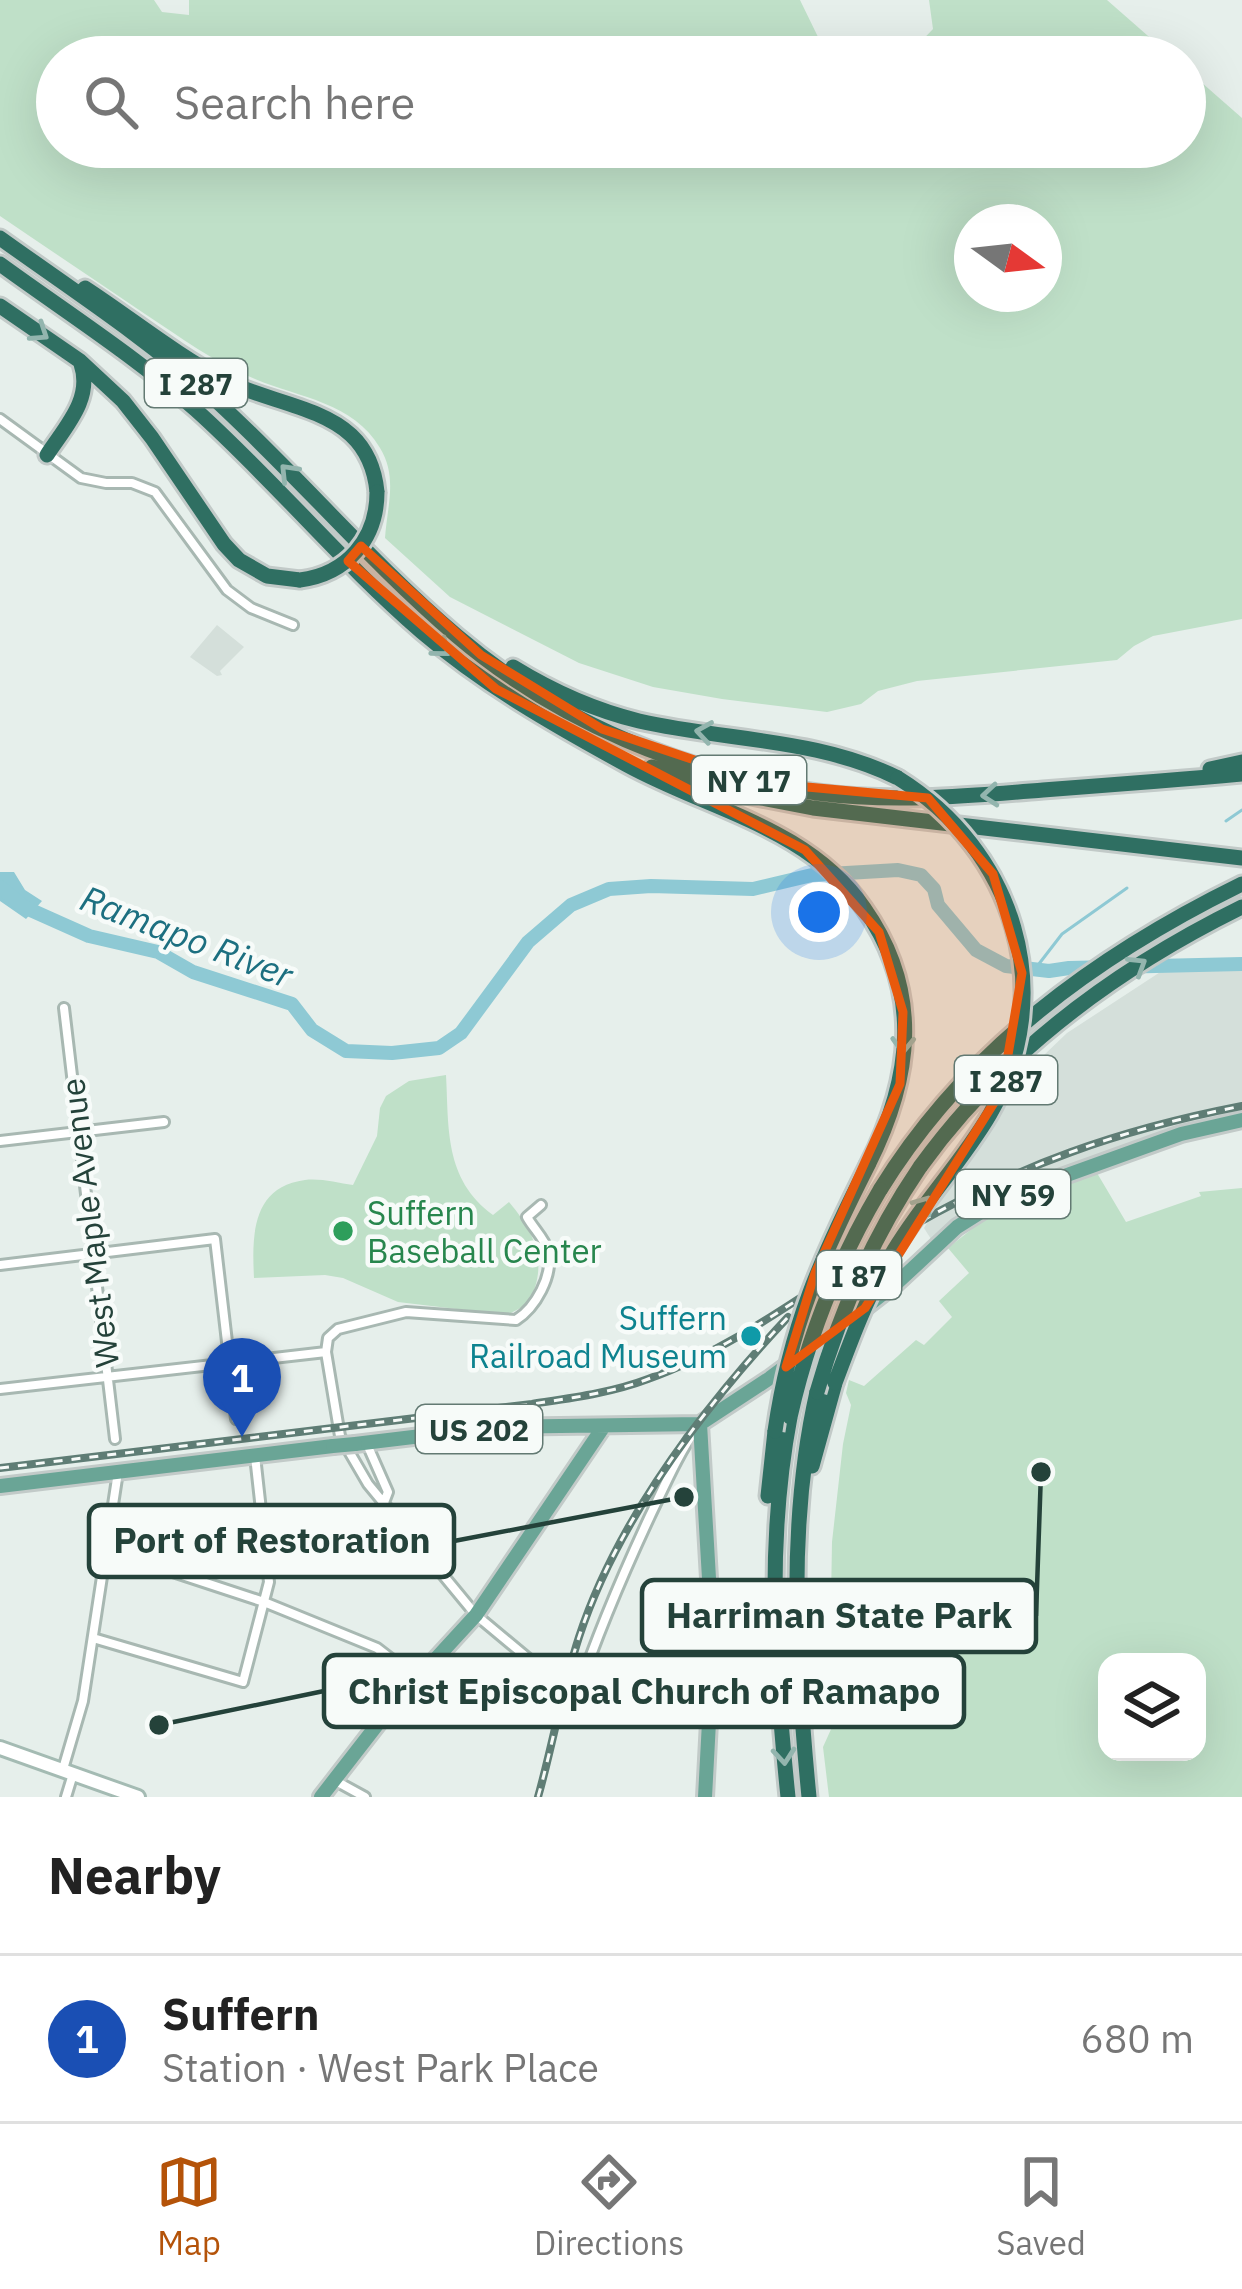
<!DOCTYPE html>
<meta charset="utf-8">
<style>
:root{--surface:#fff;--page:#f6f6f6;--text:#222;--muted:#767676;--line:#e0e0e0;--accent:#b45309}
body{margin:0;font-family:"IBM Plex Sans",sans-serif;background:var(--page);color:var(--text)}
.controls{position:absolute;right:36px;bottom:36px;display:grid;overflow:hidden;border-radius:24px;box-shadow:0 12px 48px #0002}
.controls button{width:108px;height:108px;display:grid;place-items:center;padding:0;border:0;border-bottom:3px solid var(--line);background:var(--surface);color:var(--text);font:60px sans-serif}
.compass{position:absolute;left:954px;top:204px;width:108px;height:108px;border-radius:50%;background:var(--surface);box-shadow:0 12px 48px #0002;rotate:105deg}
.you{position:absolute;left:819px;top:912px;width:42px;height:42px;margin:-30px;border:9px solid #fff;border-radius:50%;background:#1a73e8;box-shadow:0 0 0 18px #1a73e833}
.badge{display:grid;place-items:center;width:78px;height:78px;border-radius:50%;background:var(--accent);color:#fff;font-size:39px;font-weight:700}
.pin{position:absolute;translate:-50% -99px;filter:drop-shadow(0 3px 6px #0008)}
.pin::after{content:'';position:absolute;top:63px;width:42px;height:36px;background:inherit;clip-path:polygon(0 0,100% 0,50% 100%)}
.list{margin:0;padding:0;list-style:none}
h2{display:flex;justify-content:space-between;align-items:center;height:156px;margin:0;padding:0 48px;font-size:51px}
h2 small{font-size:39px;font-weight:400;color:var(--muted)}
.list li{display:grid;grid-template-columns:78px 1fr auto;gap:36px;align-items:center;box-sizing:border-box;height:168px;padding:0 48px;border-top:3px solid var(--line)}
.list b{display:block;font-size:45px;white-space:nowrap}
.list p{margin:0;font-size:39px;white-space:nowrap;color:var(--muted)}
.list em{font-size:39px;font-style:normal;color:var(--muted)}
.icon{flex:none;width:66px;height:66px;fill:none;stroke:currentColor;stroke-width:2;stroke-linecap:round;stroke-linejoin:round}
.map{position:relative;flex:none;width:1242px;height:1797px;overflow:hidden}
.search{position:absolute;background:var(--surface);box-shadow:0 12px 48px #0002;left:36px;right:36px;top:36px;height:132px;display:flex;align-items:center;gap:30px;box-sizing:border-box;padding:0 42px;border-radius:66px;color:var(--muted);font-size:45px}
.sheet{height:324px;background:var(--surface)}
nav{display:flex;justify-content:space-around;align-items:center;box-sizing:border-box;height:168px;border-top:3px solid var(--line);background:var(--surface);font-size:33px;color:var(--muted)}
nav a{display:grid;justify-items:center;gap:6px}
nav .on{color:var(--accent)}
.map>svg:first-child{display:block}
.built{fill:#d4dfda}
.green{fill:#bfe0c8;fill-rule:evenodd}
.water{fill:#8ec9d4}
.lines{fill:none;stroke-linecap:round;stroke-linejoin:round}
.stream{stroke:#8ec9d4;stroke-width:3}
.river{stroke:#8ec9d4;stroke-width:14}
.street-casing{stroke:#a8b8b2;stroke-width:14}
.secondary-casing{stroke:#a4bbb3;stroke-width:18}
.primary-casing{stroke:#c2cac8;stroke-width:20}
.highway-casing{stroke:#c2cac8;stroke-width:21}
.street{stroke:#fff;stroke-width:8}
.secondary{stroke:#fff;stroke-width:12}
.primary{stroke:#6aa596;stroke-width:14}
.highway{stroke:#2f6f62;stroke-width:15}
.rail-casing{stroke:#5f7d75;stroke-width:8}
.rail{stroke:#f7fbf9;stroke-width:3;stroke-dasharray:9;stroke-linecap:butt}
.primary-bridge-casing{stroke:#c2cac8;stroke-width:20;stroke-linecap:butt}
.highway-bridge-casing{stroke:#c2cac8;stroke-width:21;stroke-linecap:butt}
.primary-bridge{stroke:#6aa596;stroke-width:14}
.highway-bridge{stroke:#2f6f62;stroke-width:15}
.oneway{stroke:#93b5ae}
.marked{fill:#e8590c;fill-opacity:0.2;stroke:#e8590c;stroke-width:9;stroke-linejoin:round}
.leisure-dot{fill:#2e9e5b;stroke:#f7fbf9;stroke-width:4.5}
.culture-dot{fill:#0f9aa8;stroke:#f7fbf9;stroke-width:4.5}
.labels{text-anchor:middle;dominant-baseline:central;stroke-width:9;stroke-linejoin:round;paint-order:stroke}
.shield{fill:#f7fbf9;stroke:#637a73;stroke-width:3}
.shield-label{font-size:30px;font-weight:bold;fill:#24423a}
.leisure-label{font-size:33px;fill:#27864d;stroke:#f7fbf9;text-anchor:start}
.street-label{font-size:33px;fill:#24423a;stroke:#f7fbf9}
.culture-label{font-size:33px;fill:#0d838f;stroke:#f7fbf9;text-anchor:end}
.water-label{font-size:36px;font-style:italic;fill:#1c6f80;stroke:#f7fbf9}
.leader{fill:none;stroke:#24423a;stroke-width:4.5}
.callout-dot{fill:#24423a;stroke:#f7fbf9;stroke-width:4.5}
.callout{fill:#f7fbf9;stroke:#24423a;stroke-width:4.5}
.callout-label{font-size:36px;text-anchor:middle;font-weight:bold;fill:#24423a}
</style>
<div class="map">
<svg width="1242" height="1797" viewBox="0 0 1242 1797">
<rect width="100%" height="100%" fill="#e6efeb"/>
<!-- built -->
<path class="built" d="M217,625L244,647L220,671L222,675L217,676L190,657Z
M1242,964V1120L1028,1188L936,1247L924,1228L963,1160L1020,1078L1067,1033L1171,965Z"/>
<!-- green -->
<path class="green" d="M0,0H154L162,12L189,15V0H800L819,39L838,57H57V147H1185V68L1242,118V619L1153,636L1134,646L1117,660L917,681L878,691L861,704L827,712L722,699L653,687L579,663L450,597L385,538C387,507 398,477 380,448C353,402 300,398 255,379C215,363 180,337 145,314C97,281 48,249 0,216ZM972,222H1044V294H972Z
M929,0H1107L1172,57H906L933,29Z
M446,1075C449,1128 444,1179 493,1215L509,1202C536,1234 549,1264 528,1304L507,1315L398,1302L343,1278L325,1275L254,1278C252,1237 251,1187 305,1180C320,1178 338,1183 353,1185L377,1136L380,1108L386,1096L409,1081Z
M1097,1173L1126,1222L1201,1196L1199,1192L1242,1188V1797H829L823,1747L837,1716L831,1600L832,1542L843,1444L851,1405L846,1393L849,1380L864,1386L916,1340L924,1345L952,1317L939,1301L969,1273L948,1248L993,1212L1053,1194L1052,1189ZM1107,1662H1197V1752H1107Z"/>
<!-- water -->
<path class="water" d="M0,872H14L25,890L42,901L26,919L0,901Z"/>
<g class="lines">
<!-- stream -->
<path class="stream" d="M1226,821L1242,810
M1035,969L1062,934L1127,888"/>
<!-- river -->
<path class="river" d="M0,887L24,907L89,936L158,952L193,972L292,1004L312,1030L346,1051L392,1053L439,1048L461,1033L528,942L571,905L609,889L651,886L753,889L812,875L898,870L921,875L934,889L938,905L976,950L1006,966L1049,971L1069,968L1242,964"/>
<defs>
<path id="street" d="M0,419L81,478L106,483H132L155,492L227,590L251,608L293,625
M64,1008L115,1439
M0,1141L164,1122
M541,1205L527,1217C533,1228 545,1239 548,1251C554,1276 535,1308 516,1320L406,1312L338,1329L328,1338L326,1352L340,1436L368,1484L476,1615L590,1710L608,1715L709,1707
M0,1265L215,1239L236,1419
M0,1389L326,1352
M366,1442L388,1492L383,1505
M106,1550L264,1602L377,1648L416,1678
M93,1638L243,1682L269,1582L255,1456
M576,1697C597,1635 622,1576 650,1516C665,1485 678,1454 698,1426
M63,1769L83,1701L118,1472
M334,1780L365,1797
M66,1797L73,1774"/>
<path id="secondary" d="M0,1748L138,1797"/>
<path id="primary" d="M862,1310L898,1282L957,1227L1003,1198L1181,1134L1242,1120
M700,1424L713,1647L705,1797
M355,1444L496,1427L700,1424L770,1378L839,1327
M0,1486L333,1446
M321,1797L387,1712L476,1615L604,1426"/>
<path id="highway" d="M0,238C71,289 145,337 210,395C295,472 369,561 457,636C558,722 686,775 817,793C893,803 968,796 1043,790C1110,785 1176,780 1242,774
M0,264C66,312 135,356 196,410C275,481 342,563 422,632C485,686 556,726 627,765C709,810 808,827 864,908C923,992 912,1078 868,1165
M85,288C131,318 175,354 224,380C262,400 320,406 351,435C367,450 375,471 377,492
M0,306L80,361L123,401L152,438L224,544L239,560L267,576L300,580
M47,455C65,427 93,399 81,364
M513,667C552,691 594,710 639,721C726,741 818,738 898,778
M652,767L731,792L813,808L1242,858
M1210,769L1242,762
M920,1167C1003,1052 1116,969 1242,907
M880,1190C966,1050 1097,955 1242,884
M812,1466L835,1383
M768,1496L775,1431
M788,1797C775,1671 766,1543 790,1417
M809,1797C796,1663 787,1524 817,1392"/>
</defs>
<!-- street casing -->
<use href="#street" class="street-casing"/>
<!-- secondary casing -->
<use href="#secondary" class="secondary-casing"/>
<!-- primary casing -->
<use href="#primary" class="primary-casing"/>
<!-- highway casing -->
<use href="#highway" class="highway-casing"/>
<!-- street -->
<use href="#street" class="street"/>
<!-- secondary -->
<use href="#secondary" class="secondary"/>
<!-- primary -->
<use href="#primary" class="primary"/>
<!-- highway -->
<use href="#highway" class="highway"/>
<defs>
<path id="rail" d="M0,1468L532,1404C571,1398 611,1393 648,1379C744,1345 822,1279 909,1228C1019,1165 1118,1130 1242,1106
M538,1797C553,1744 562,1689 579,1637C618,1518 704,1407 788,1317"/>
</defs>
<!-- rail casing -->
<use href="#rail" class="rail-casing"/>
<!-- rail -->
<use href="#rail" class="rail"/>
<defs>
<path id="primary-bridge" d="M333,1446L355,1444"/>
<path id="highway-bridge" d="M300,580C347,574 377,539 377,492
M835,1383C851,1340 867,1297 890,1257C919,1206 961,1164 990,1114C1060,992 1014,850 898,778
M817,1392C840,1312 873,1236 920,1167
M790,1417C808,1337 838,1261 880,1190
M775,1431C790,1326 821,1258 868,1165"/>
</defs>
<!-- primary-bridge casing -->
<use href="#primary-bridge" class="primary-bridge-casing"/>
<!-- highway-bridge casing -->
<use href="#highway-bridge" class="highway-bridge-casing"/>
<!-- primary-bridge -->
<use href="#primary-bridge" class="primary-bridge"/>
<!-- highway-bridge -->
<use href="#highway-bridge" class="highway-bridge"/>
</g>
<!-- one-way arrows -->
<defs><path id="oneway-chevron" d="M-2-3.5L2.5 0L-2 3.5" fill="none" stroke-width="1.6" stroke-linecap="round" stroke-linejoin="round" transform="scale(3)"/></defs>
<g class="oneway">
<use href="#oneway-chevron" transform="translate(40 333) rotate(34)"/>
<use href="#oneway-chevron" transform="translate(288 472) rotate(-134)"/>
<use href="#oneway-chevron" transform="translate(442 649) rotate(39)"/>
<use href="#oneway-chevron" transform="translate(704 732) rotate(-171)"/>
<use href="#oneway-chevron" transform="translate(990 795) rotate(175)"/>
<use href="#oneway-chevron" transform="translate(1138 965) rotate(-32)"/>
<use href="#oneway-chevron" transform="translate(903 1045) rotate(92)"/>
<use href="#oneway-chevron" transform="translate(924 1204) rotate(-54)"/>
<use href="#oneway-chevron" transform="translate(784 1756) rotate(85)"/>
</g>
<!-- marked area -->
<path class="marked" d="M361,546L481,655L602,729L763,783L928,798L993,874L1022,973L1002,1090L865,1308L786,1367L815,1273L900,1084L903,1012L879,932L805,850L496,689L348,561Z"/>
<!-- markers -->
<circle class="leisure-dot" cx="343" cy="1231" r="12"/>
<circle class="culture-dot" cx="751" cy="1336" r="12"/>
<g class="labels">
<!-- shield labels -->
<g class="shield">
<rect x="145" y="359" width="102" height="48" rx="9"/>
<rect x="692" y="756" width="114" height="48" rx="9"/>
<rect x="955" y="1056" width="102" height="48" rx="9"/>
<rect x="956" y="1170" width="114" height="48" rx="9"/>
<rect x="817" y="1251" width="84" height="48" rx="9"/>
<rect x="416" y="1405" width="126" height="48" rx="9"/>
</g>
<g class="shield-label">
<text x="196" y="383">I 287</text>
<text x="749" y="780">NY 17</text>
<text x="1006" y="1080">I 287</text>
<text x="1013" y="1194">NY 59</text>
<text x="859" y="1275">I 87</text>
<text x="479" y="1429">US 202</text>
</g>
<!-- leisure labels -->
<g class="leisure-label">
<text x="367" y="1212">Suffern<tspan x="367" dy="38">Baseball Center</tspan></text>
</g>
<!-- street labels -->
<g class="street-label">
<text transform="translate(89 1223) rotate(-97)">West Maple Avenue</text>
</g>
<!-- culture labels -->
<g class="culture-label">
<text x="727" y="1317">Suffern<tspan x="727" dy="38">Railroad Museum</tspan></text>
</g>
<!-- water labels -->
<g class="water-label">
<text transform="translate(187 936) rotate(21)">Ramapo River</text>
</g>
</g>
<!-- callouts -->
<path class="leader" d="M684 1497L454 1541M1041 1472L1036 1616M159 1725L324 1691"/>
<g class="callout-dot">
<circle cx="684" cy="1497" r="12"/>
<circle cx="1041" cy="1472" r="12"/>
<circle cx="159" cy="1725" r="12"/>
</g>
<g class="callout">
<rect x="89" y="1505" width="365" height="72" rx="12"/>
<rect x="642" y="1580" width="394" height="72" rx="12"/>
<rect x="324" y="1655" width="640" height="72" rx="12"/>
</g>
<g class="callout-label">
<text x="272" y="1553">Port of Restoration</text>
<text x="839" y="1628">Harriman State Park</text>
<text x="644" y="1704">Christ Episcopal Church of Ramapo</text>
</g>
</svg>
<div class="controls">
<button><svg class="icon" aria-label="layers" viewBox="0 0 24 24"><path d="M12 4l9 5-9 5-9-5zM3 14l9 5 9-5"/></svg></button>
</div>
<svg class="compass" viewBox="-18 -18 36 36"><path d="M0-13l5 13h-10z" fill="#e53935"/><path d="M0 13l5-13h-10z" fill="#767676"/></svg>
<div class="you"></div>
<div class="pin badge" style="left:242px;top:1437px;background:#1a4fb4">1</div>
<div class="search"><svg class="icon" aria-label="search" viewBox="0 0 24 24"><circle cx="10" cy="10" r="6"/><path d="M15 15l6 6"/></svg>Search here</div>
</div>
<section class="sheet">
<h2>Nearby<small></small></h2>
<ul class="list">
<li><span class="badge" style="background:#1a4fb4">1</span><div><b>Suffern</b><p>Station · West Park Place</p></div><em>680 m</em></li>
</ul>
</section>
<nav>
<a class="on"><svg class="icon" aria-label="map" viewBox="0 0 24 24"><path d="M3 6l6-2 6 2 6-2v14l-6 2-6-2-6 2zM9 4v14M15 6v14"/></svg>Map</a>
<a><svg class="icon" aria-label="directions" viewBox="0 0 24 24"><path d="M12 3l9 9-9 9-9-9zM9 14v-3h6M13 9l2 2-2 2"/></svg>Directions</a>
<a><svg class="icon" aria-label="saved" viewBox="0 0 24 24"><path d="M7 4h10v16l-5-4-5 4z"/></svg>Saved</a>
</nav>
